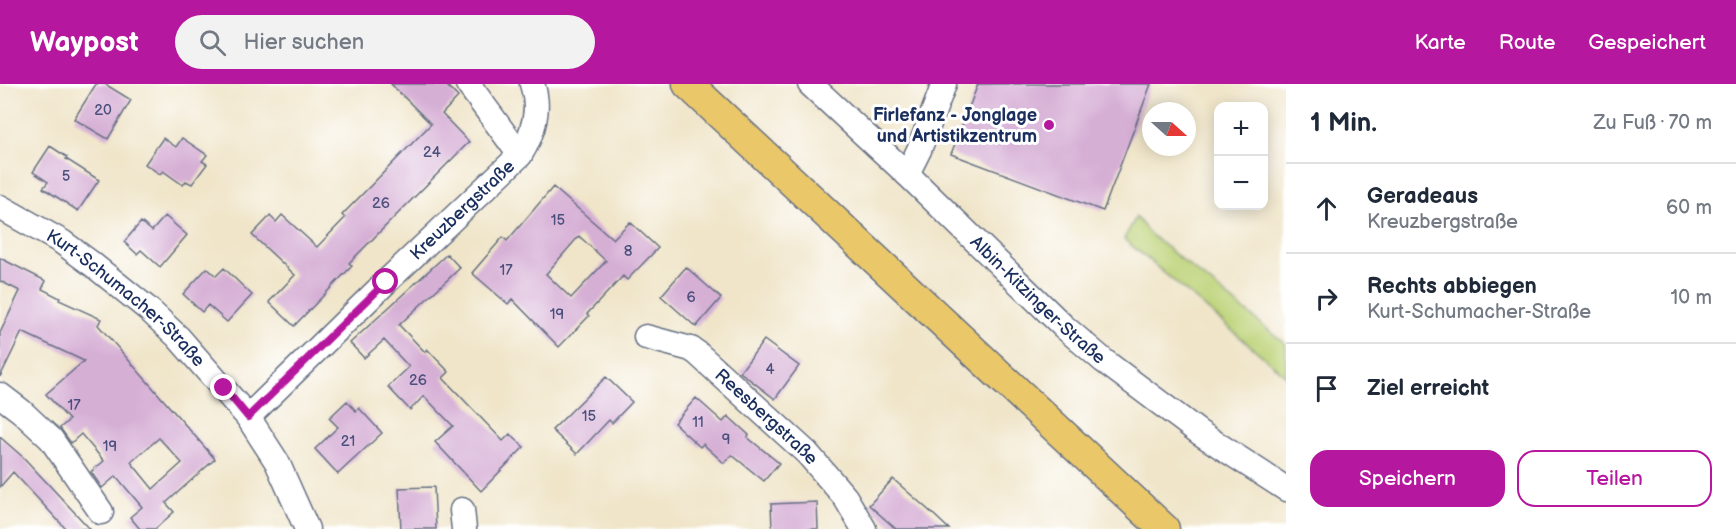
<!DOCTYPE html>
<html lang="de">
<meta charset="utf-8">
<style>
:root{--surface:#fff;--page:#f2f2f3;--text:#1f2937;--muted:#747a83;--line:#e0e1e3;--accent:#b5179e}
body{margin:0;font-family:"Balsamiq Sans",sans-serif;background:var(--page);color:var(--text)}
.controls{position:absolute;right:18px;top:18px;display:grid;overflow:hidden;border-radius:12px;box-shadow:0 3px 15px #0003}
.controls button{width:54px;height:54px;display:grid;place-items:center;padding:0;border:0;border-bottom:2px solid var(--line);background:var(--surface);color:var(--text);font:30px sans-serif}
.compass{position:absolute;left:1142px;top:18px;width:54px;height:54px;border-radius:50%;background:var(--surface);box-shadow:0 3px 15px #0003;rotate:111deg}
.stop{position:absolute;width:18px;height:18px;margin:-14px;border:4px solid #b5179e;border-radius:50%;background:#fff}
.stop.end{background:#b5179e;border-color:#fff;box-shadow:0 2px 6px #0008}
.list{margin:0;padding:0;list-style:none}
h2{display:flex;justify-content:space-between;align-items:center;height:78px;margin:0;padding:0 24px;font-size:26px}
h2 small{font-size:20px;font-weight:400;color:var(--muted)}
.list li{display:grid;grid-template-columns:39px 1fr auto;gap:18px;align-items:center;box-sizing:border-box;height:90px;padding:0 24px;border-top:2px solid var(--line)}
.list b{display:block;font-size:22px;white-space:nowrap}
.list p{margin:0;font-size:20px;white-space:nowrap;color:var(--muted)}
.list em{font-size:20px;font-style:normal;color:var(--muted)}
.actions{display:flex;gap:12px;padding:18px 24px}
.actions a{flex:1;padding:14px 0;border:2px solid var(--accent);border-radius:18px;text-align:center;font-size:21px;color:var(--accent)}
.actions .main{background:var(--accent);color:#fff}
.icon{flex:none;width:33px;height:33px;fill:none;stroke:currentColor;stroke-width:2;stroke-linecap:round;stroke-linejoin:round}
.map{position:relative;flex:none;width:1286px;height:445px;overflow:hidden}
header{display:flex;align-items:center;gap:36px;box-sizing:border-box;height:84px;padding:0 30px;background:var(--accent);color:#fff}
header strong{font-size:28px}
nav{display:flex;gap:33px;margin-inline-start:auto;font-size:21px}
.search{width:420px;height:54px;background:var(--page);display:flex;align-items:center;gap:15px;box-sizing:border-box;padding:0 21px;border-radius:33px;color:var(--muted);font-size:22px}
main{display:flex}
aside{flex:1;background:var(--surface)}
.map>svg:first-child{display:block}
.green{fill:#bcd276;stroke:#6c806a;stroke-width:1.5}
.building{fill:#d6afd5;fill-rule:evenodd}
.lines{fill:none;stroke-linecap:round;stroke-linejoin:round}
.minor-casing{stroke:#666f83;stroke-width:27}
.major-casing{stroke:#666f83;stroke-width:33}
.minor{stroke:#fff;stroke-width:24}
.major{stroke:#eac769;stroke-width:30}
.route{stroke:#b5179e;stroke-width:8}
.poi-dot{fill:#b5179e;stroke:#fff;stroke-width:2}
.labels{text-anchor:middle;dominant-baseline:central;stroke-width:6;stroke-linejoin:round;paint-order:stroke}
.number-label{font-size:15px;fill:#4a4f7c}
.poi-label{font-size:18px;font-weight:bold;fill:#1b2f5e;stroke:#fff;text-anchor:end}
.street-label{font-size:18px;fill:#1b2f5e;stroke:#fff}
</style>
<header>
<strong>Waypost</strong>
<div class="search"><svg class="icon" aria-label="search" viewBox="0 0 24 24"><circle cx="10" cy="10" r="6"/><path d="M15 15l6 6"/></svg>Hier suchen</div>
<nav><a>Karte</a><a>Route</a><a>Gespeichert</a></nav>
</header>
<main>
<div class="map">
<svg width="1286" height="445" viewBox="0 0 1286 445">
<rect width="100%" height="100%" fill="#fff"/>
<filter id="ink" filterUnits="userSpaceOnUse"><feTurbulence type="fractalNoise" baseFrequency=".0167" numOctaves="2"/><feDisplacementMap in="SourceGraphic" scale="12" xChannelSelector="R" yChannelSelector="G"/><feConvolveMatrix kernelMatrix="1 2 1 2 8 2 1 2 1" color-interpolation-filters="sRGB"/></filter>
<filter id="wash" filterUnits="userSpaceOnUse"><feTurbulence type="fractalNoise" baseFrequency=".008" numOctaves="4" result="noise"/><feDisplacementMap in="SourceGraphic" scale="24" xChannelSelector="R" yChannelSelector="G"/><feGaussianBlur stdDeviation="1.35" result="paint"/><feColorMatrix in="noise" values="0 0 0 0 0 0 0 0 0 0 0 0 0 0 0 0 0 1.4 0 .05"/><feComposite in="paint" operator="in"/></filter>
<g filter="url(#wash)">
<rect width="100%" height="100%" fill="#f0e5c9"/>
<!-- green -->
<path class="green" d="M1136,133L1150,150L1286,260V292L1124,155Z"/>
<g id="blocks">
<!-- building -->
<path class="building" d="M96,0H105L131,16L108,55L74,35Z
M391,0H445L458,13L442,30L469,58L349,179L352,182L294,242L269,218L295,191L252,151L270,132L276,138L282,131L317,163L345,134L342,131L431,40Z
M978,0H1151L1103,127L951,70Z
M163,54L176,63L182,54L207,71L202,77L207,80L192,100L186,97L183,101L163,87L160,90L145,80Z
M50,62L67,73L66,75L99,96L78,127L43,104L48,98L33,88Z
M553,103L613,155L630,138L658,164L627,196L623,192L587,230L589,232L559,263L512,215L508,220L472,189L503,153L507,157ZM579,152L606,177L571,214L546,190Z
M165,132L187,151L160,183L141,166L137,170L124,158L141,138L152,147Z
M447,170L460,184L399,241L425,268L427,265L449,288L443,294L503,357L510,350L524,363L481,407L435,358L453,342L424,312L410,326L388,303L409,283L384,256L364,274L350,259Z
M0,174L46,197L42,205L60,214L59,216L101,235L98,241L215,375L166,419L174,428L155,445H140L130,433L142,423L116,392L102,404L91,388L104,377L81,350L71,359L60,344L69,336L46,310L84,277L22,248L0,293V249L20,207L0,197ZM159,354L182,379L153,405L131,378Z
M686,183L721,214L696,243L661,212Z
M207,184L216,192L224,184L252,211L227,238L208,221L202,228L183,210Z
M764,256L799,282L775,315L740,288Z
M606,293L632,318L612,339L609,336L577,370L552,346Z
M696,314L723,338L728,332L749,351L747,353L779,379L764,397L732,371L724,379L703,360L700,363L674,339Z
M347,317L356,327L359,324L382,349L338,390L315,365L338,343L329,334Z
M0,353L24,374L90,445H66L13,388L0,403Z
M893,395L933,430L949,445H896L869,421Z
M434,403L436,445H401L399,404Z
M817,418L818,445H772L771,420Z"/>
</g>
</g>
<g filter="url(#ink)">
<use href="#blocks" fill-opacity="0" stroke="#666f83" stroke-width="1.5"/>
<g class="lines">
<defs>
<g id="minor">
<path d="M468,0L520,71"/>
<path id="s1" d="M810,0L907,90L1063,242L1104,277L1200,349L1286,405"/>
<path d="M907,90L919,66L944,0"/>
<path id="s2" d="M0,123L62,158L92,180L148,225L178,253L248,333L277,378L307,445"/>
<path id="s3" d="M646,253L691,265L697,269L807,369L845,413L864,445"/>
<path d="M0,311L21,327L51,355L101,428"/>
<path id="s4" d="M248,333L386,198L520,71C533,50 541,24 532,0"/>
<path d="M462,426L464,445"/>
</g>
<path id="major" d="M688,0L1164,445"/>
</defs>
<!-- minor casing -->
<use href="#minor" class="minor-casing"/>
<!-- major casing -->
<use href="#major" class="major-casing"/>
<!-- minor -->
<use href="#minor" class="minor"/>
<!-- major -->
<use href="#major" class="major"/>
</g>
</g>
<g class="lines" filter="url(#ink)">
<!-- route -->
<path class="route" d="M224,304L248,333L386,198"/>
</g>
<!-- markers -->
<circle class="poi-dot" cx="1049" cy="41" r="6"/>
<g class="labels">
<!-- number labels -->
<g class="number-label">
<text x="103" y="26">20</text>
<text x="432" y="68">24</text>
<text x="66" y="92">5</text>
<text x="381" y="119">26</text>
<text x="558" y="136">15</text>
<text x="628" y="167">8</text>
<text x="506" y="186">17</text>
<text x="691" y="213">6</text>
<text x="557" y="230">19</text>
<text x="770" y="285">4</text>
<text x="418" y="296">26</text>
<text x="74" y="321">17</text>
<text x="589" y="332">15</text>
<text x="698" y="338">11</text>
<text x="726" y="355">9</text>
<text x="348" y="357">21</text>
<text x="110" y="362">19</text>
</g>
<!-- poi labels -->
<g class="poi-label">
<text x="1037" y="31">Firlefanz - Jonglage<tspan x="1037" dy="21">und Artistikzentrum</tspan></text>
</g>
<!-- street labels -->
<g class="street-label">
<text stroke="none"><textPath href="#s4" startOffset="298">Kreuzbergstraße</textPath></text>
<text stroke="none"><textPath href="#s2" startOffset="156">Kurt-Schumacher-Straße</textPath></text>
<text stroke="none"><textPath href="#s1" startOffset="314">Albin-Kitzinger-Straße</textPath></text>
<text stroke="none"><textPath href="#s3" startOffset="148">Reesbergstraße</textPath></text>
</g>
</g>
</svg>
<div class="controls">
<button>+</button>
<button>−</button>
</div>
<svg class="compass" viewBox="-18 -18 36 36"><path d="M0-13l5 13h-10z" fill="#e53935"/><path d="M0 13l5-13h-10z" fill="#747a83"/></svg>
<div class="stop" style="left:386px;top:198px"></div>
<div class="stop end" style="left:224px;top:304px"></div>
</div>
<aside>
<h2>1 Min.<small>Zu Fuß · 70 m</small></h2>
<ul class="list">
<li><svg class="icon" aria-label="ahead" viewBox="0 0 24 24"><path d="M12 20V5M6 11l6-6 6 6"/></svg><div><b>Geradeaus</b><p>Kreuzbergstraße</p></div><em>60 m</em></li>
<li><svg class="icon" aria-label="right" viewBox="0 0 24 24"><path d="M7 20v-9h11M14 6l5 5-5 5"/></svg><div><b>Rechts abbiegen</b><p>Kurt-Schumacher-Straße</p></div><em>10 m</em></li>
<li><svg class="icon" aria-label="arrive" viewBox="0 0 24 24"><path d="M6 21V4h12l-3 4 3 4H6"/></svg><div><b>Ziel erreicht</b></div></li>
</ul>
<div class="actions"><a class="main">Speichern</a><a>Teilen</a></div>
</aside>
</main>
